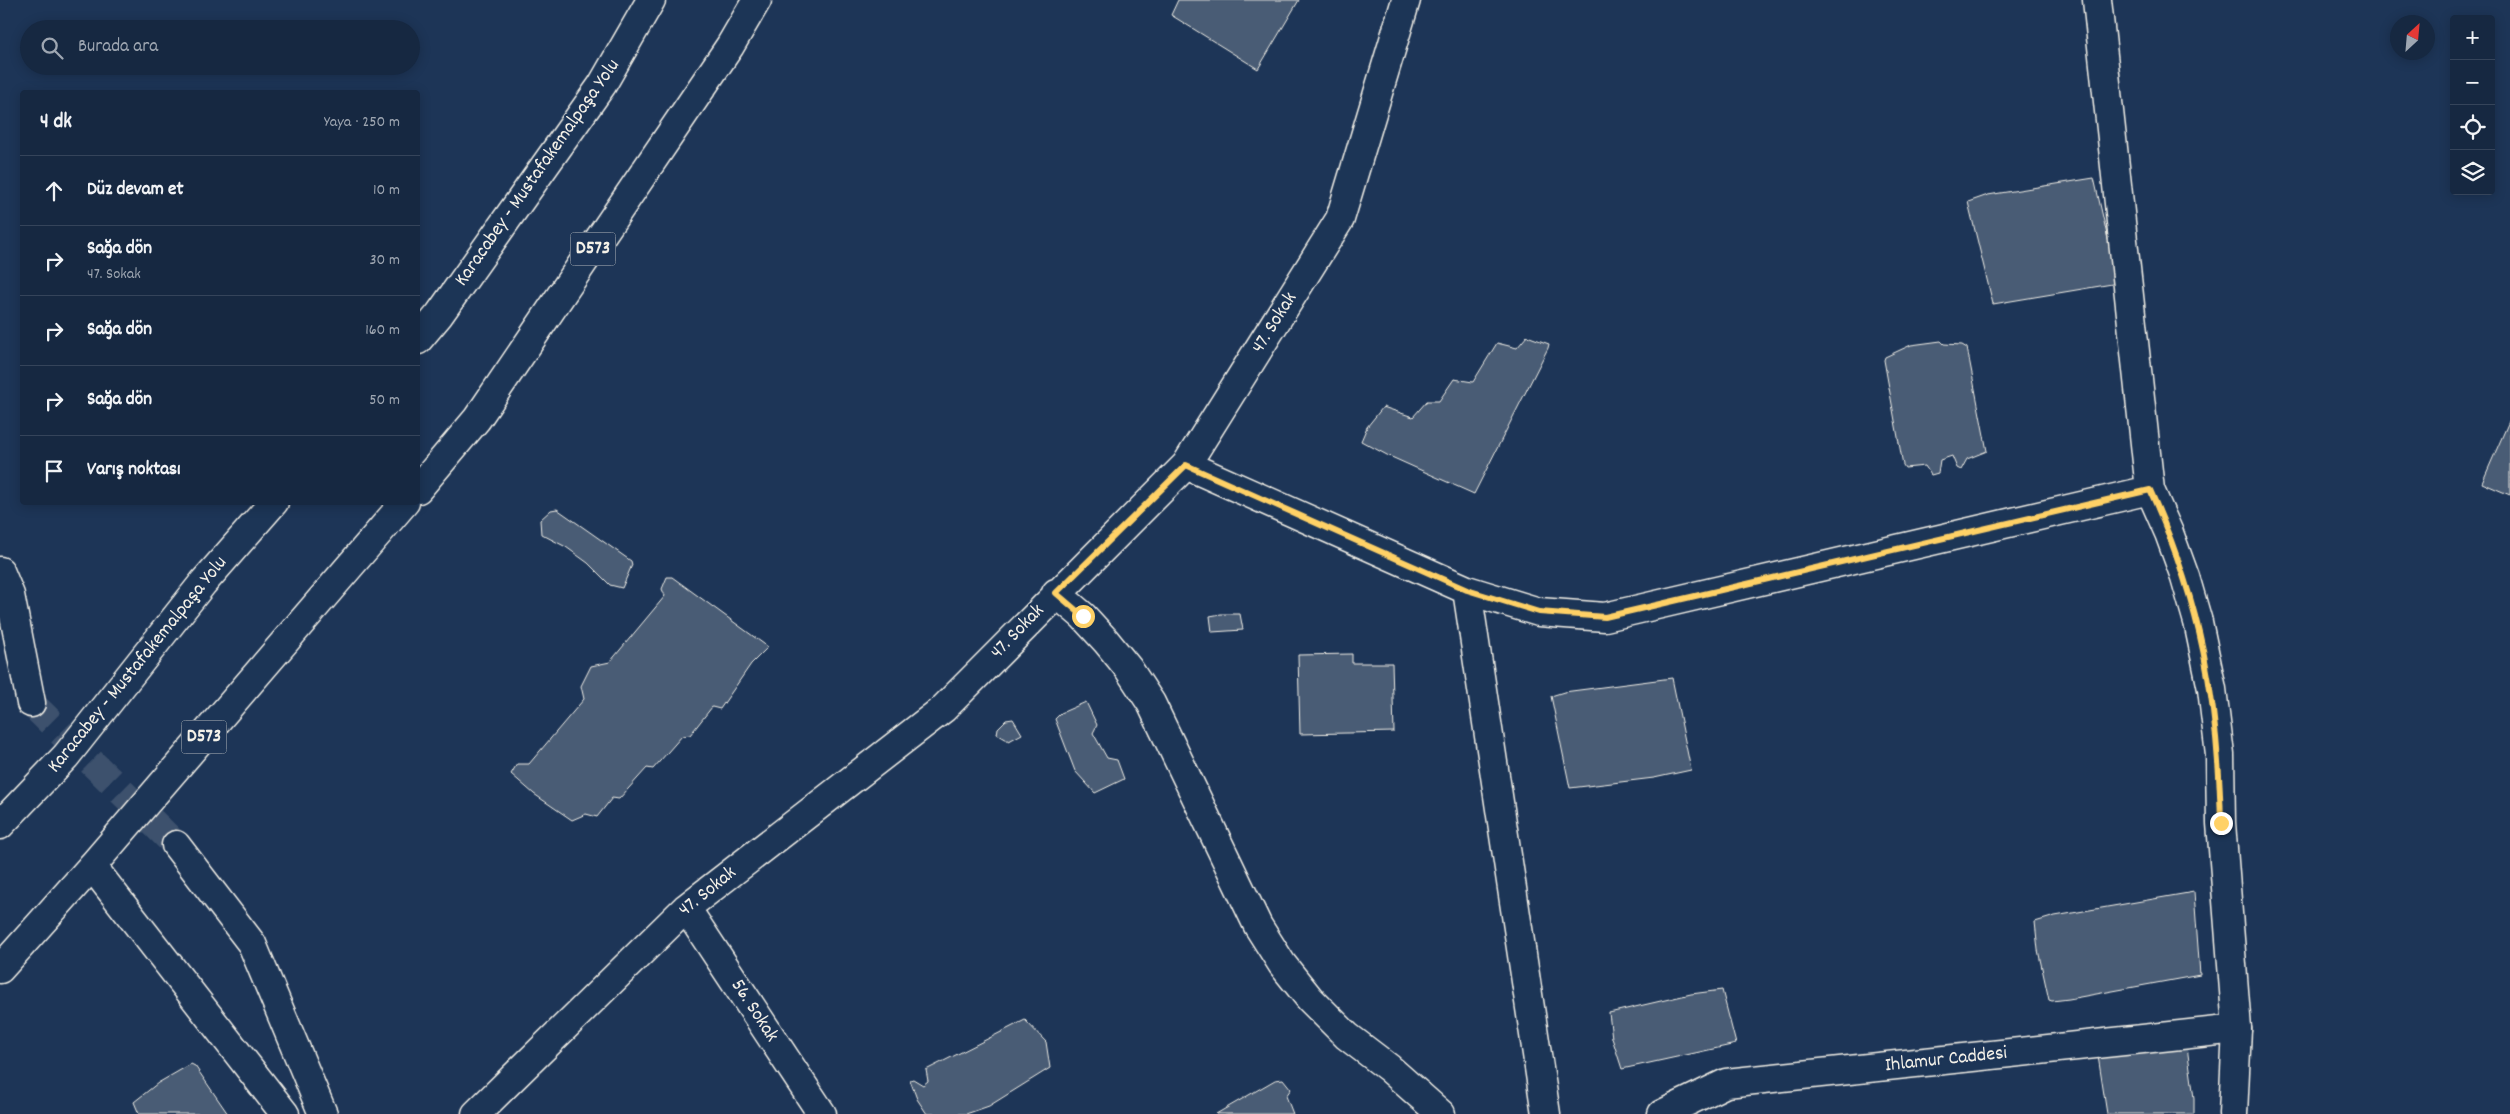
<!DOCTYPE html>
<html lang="tr">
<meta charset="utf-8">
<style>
:root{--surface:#162841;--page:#23344c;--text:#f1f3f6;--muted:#9ea6b1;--line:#35445a}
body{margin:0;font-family:Dekko,sans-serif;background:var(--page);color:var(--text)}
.controls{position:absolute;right:15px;top:15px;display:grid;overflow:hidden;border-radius:5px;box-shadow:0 2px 12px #0003}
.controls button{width:45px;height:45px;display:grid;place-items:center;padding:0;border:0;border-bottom:1px solid var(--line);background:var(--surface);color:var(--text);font:25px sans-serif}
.compass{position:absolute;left:2390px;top:15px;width:45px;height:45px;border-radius:50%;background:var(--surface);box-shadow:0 2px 12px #0003;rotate:26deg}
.stop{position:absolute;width:15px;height:15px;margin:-11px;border:4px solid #ffd166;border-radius:50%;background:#fff}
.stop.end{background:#ffd166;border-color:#fff;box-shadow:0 1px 5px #0008}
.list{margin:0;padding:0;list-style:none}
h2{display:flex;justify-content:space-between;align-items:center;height:65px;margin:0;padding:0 20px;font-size:21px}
h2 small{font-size:16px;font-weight:400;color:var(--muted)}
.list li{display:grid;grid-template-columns:32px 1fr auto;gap:15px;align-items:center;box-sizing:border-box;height:70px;padding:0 20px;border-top:1px solid var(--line)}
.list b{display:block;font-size:19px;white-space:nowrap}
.list p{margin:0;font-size:16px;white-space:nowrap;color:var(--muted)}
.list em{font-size:16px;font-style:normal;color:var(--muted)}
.icon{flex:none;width:28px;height:28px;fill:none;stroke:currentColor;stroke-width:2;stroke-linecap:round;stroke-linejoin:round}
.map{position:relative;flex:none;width:2510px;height:1114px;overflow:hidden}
.search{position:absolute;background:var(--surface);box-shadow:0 2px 12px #0003;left:20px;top:20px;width:400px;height:55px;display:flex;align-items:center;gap:12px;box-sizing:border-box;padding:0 18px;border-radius:28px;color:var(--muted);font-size:19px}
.panel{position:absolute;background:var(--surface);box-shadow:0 2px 12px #0003;left:20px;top:90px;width:400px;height:415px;border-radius:5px}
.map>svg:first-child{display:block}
.building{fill:#485b74;stroke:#f4f1e8}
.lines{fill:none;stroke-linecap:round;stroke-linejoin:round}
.secondary-tunnel{stroke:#3d516d;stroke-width:28;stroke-dasharray:28 14;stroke-linecap:butt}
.street-casing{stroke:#f4f1e8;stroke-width:31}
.secondary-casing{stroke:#f4f1e8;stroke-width:31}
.highway-casing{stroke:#f4f1e8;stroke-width:31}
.street{stroke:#1d3557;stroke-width:28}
.secondary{stroke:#1d3557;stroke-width:28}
.highway{stroke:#1d3557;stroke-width:28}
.route{stroke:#ffd166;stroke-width:6}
.labels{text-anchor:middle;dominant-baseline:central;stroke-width:4;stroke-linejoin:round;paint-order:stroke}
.shield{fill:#1d3557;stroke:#b4b9bc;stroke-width:1}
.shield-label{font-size:19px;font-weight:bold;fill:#f4f1e8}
.street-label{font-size:20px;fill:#f4f1e8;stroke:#1d3557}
</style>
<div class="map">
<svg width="2510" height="1114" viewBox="0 0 2510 1114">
<rect width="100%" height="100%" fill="#1d3557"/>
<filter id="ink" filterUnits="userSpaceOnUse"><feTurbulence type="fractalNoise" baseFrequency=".02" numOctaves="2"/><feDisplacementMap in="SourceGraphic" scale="10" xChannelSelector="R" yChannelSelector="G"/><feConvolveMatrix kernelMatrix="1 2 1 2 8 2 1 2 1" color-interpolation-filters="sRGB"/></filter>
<g filter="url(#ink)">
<!-- building -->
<path class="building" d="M1178,0H1299L1258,69L1171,15Z
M2094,178L2118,283L1993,304L1968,202L1988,195Z
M1527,336L1549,344L1548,348L1474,494L1387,455L1361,441L1367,427L1383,407L1413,417L1427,401H1439L1454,379L1473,382L1497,343L1517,348Z
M1941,341L1944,344L1962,345L1967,348L1987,451L1967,459L1961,470L1957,468L1952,456L1940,460L1938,473L1931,475L1925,466L1905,468L1903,465L1884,360L1885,357L1911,345Z
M2510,419V495L2482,483Z
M557,509L631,561L632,565L622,588L610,585L588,563L566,547L541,534L540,520L551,510Z
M667,577H672L768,647L751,664L720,709L712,707L690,735L682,736L653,769L647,768L619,799L612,798L597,817L586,814L572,820L534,794L511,774L517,764H529L584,699L581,686L591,666L610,662L665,596L662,589Z
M1221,614H1240L1243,630L1212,632L1210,616Z
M1352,654V663H1392L1394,732L1300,734L1298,655Z
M1672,678L1691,770L1654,778L1570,788L1551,696L1564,692Z
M1086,702L1097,725L1093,733L1107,758L1117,760L1124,779L1095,793L1075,771L1055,719L1061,713Z
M1013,719L1022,734L1009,741L997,734L998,728L1006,720Z
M2194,892L2200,975L2069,999L2052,1001L2049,1000L2038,950L2035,922L2055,916Z
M1722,990L1736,1044L1622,1069L1612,1038L1609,1013L1691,994Z
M1025,1020L1046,1042L1050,1068L989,1106L966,1114H927L917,1099L910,1080L913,1079L923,1085L928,1081L926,1070Z
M2187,1047L2194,1098V1114H2107L2098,1056Z
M191,1064L195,1066L228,1114H139L134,1102L158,1083Z
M1283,1079L1291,1089L1286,1096L1293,1114H1216L1275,1080Z"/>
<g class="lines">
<!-- secondary-tunnel -->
<path class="secondary-tunnel" d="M31,703L176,845"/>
<defs>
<path id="street" d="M2097,0L2150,490L2169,533L2185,577L2198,622L2212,689L2220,755L2221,823L2237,1029
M1186,465L1467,590L1539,612L1605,617L2150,490
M1467,590L1546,1114
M1056,593L1083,616L1106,641L1128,668L1151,703L1258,926L1282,964L1310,999L1347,1036L1389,1068L1441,1114
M686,908L822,1114
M476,1114L686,908L943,709L1186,465L1340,219L1406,0"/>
<path id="secondary" d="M0,571L10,595L31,703
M176,845L252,944L323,1114
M92,866L285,1114
M1662,1114L1726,1083L2237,1029L2233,1114"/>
<path id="highway" d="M418,340L439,315L602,85L651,0
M418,489L477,419L730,46L757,0
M0,825L66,756L203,583L274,502
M0,969L92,866L405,502"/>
</defs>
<!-- street casing -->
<use href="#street" class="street-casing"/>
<!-- secondary casing -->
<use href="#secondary" class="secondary-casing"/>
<!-- highway casing -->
<use href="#highway" class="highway-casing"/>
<!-- street -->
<use href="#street" class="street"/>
<!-- secondary -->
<use href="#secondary" class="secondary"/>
<!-- highway -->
<use href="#highway" class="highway"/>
</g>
</g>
<g class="lines" filter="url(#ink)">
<!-- route -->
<path class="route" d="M1083,616L1056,593L1186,465L1467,590L1539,612L1605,617L2150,490C2201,603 2218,699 2221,823"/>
</g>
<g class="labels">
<!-- shield labels -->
<g class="shield">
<rect x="570.5" y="232.5" width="45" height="33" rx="4"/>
<rect x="181.5" y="720.5" width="45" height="33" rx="4"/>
</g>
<g class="shield-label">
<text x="593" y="249">D573</text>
<text x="204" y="737">D573</text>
</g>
<!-- street labels -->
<g class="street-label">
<text transform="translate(538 173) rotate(-55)">Karacabey - Mustafakemalpaşa Yolu</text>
<text transform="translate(1275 323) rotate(-58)">47. Sokak</text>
<text transform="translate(1018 632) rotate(-46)">47. Sokak</text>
<text transform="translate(138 665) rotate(-51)">Karacabey - Mustafakemalpaşa Yolu</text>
<text transform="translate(708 892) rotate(-39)">47. Sokak</text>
<text transform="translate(754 1011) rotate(57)">56. Sokak</text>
<text transform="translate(1946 1060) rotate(-6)">Ihlamur Caddesi</text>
</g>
</g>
</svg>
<div class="controls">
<button>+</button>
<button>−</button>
<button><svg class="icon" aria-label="locate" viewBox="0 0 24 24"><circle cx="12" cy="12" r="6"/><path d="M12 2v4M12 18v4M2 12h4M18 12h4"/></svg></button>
<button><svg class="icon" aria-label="layers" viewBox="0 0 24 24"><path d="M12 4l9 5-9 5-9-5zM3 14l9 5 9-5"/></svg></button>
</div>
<svg class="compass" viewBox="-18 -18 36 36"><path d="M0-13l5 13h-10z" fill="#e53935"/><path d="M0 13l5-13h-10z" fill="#9ea6b1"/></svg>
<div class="stop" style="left:1083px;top:616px"></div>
<div class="stop end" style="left:2221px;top:823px"></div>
<div class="search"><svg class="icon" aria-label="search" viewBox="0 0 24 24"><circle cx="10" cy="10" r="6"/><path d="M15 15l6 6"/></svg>Burada ara</div>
<section class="panel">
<h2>4 dk<small>Yaya · 250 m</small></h2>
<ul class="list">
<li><svg class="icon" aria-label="ahead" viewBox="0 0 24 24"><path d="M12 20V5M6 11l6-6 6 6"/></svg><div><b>Düz devam et</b></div><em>10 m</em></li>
<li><svg class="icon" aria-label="right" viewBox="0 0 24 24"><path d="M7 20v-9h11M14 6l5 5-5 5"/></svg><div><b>Sağa dön</b><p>47. Sokak</p></div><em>30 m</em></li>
<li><svg class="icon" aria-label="right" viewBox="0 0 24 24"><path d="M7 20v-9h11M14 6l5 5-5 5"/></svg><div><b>Sağa dön</b></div><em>160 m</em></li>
<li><svg class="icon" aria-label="right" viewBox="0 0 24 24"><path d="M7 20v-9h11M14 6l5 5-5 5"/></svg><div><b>Sağa dön</b></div><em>50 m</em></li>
<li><svg class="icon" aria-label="arrive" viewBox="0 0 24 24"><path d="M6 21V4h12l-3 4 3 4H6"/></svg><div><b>Varış noktası</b></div></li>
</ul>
</section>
</div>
